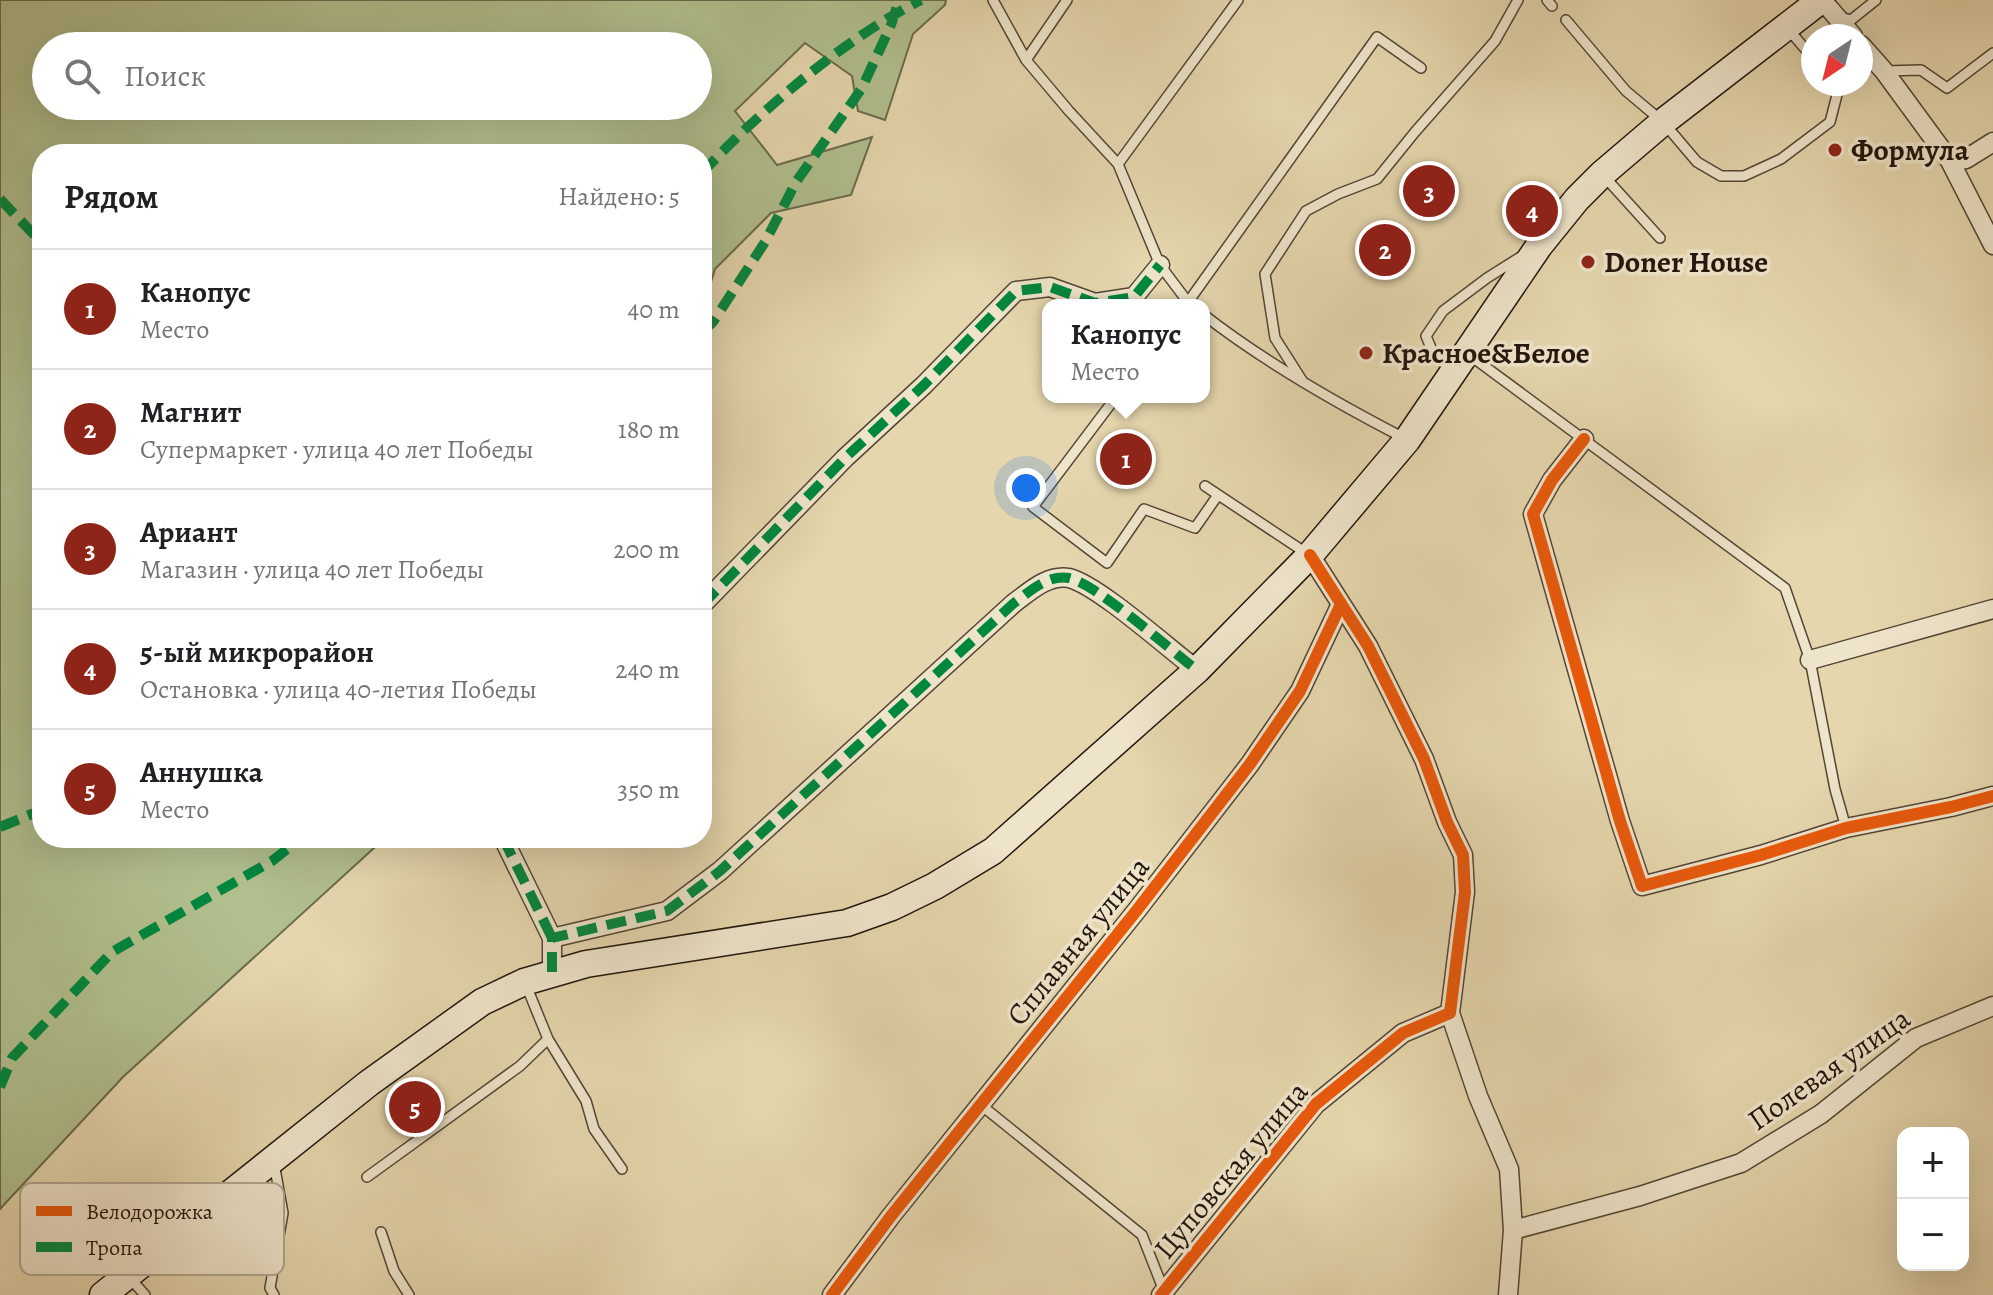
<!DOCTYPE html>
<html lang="ru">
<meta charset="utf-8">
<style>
:root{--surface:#fff;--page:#f2f2f2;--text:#202124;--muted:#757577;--line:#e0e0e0;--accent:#8f2418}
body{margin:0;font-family:Alegreya,serif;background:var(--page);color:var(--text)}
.controls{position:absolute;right:24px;bottom:24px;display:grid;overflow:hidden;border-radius:16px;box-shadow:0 8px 32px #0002}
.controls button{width:72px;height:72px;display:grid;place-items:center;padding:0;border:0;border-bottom:2px solid var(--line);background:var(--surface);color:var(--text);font:40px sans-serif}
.compass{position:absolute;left:1801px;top:24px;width:72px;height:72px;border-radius:50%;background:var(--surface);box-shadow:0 8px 32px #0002;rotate:215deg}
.you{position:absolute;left:1026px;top:488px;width:28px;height:28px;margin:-20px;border:6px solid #fff;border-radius:50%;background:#1a73e8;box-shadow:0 0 0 12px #1a73e833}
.badge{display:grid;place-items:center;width:52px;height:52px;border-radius:50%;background:var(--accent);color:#fff;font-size:26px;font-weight:700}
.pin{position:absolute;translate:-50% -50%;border:4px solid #fff;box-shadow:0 2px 8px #0006}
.popup{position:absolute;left:1042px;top:299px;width:168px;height:104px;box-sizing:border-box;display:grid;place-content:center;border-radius:16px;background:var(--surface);filter:drop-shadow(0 2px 6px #0005);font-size:26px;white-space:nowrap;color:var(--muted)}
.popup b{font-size:30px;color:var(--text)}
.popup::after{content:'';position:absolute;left:50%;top:100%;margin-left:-16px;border:16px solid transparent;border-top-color:var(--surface)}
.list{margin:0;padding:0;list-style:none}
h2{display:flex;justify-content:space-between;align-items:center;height:104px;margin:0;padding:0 32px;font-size:34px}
h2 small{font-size:26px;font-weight:400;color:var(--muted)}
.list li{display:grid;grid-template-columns:52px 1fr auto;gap:24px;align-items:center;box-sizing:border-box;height:120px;padding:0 32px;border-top:2px solid var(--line)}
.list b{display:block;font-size:30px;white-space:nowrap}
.list p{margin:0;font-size:26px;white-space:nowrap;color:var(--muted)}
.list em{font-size:26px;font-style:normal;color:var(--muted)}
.icon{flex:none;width:44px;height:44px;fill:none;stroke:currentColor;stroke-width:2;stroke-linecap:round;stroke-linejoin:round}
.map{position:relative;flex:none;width:1993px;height:1295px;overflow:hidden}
.search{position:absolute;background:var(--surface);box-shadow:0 8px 32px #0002;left:32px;top:32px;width:680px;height:88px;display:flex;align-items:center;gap:20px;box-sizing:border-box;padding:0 28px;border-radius:44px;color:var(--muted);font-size:30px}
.panel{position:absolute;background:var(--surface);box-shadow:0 8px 32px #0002;left:32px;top:144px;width:680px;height:704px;border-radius:32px}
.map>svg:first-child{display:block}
.green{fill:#b1be8d;stroke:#6a6a4d;stroke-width:2;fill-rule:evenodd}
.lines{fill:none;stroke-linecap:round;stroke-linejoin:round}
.lane-casing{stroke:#534635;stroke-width:12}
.street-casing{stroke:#534635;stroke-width:21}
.secondary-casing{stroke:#22160d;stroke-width:29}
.lane{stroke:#eee4ca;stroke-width:9}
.street{stroke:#eee4ca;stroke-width:18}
.secondary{stroke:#eee4ca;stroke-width:26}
.quiet{stroke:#00873e;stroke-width:10;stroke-dasharray:20 10;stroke-linecap:butt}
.cycleway-casing{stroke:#eee4ca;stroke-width:17}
.cycleway{stroke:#e8590c;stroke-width:12}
.poi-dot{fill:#8f2418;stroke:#eee4ca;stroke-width:3}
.labels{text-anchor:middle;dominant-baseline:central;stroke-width:7;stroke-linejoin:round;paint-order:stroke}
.poi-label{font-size:30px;font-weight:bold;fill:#22160d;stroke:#eee4ca;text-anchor:start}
.street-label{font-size:30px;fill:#22160d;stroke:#eee4ca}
.key{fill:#eee4ca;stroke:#b1a691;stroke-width:2}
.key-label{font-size:22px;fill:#22160d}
</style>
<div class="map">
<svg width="1993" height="1295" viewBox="0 0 1993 1295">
<rect width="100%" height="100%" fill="#e5d6ad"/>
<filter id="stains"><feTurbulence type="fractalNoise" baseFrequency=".0025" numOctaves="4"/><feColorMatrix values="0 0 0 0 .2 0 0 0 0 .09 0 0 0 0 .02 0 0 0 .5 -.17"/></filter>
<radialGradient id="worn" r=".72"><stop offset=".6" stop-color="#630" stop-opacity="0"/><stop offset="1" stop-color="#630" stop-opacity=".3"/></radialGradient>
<!-- green -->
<path class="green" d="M0,0H946L945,5L913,34L885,120L858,111L852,76L805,43L735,111L777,165L872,137L851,195L771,213L715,269L702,311V154H42V838H385L123,1077L0,1209ZM46,46H698V106H46Z"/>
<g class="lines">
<defs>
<path id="lane" d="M993,0L1026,60L1069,111L1118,164L1160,265L1190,305
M1547,0L1552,6
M1840,17L1851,20L1876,0
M1566,20L1626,91L1663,122L1697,162L1721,176H1744L1781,159L1830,122L1838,91L1833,84
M1789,30L1813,58
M1026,60L1067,0
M1884,71L1921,70L1947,88L1993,53
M1118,164L1238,0
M1603,175L1660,238
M1186,305L1377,37L1421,68
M1204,315C1266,363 1334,402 1404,438
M1468,354L1785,588L1810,660L1835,789L1846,828
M1451,369L1434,355L1426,336L1443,311L1487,278L1522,256
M1303,382L1275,338L1265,274L1306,211L1338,194L1377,179L1415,132L1495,41L1518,0
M1116,397L1033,507L1107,563L1144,509L1195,528L1218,495
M1205,486L1309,555
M526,985L548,1039L586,1101L594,1129L622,1169
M981,1105L1142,1235L1164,1291
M274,1163L283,1213L270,1288L274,1295
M367,1177L520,1066L548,1039
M381,1232L394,1271L409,1295
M129,1277L145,1295"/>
<path id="street" d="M1822,0L1853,36
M1861,45L1884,71L1950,161L1993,245
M1950,161L1966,159L1993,142
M1584,439L1552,480L1533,514L1620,821L1642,886L1761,855L1846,828L1951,807L1993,796
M702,605L845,458L924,385L1016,291L1050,287L1095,303L1134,297L1160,265
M1810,660L1993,609
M503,838L552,938
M552,972V938L667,911L720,871L1014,603C1029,592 1048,574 1069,578C1098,585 1169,649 1197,670
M1450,1013L1478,1096L1509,1169L1513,1230L1508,1295
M1513,1230L1640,1196L1741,1163L1821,1114L1916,1038L1993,1006
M832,1295L891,1216L1137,910L1250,764L1300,691L1341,604
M1161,1295L1316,1104L1403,1033L1450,1013L1465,892L1463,855L1447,822L1424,759L1368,646L1310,555"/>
<path id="secondary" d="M103,1295L369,1083L482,1002L524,982L586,964L847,923L892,907L935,886L993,851L1197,670L1310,555L1407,440L1539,246L1577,199L1602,174L1663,122L1821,0"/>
</defs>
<!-- lane casing -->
<use href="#lane" class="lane-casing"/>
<!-- street casing -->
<use href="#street" class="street-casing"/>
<!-- secondary casing -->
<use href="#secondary" class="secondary-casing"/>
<!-- lane -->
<use href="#lane" class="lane"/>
<!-- street -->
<use href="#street" class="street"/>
<!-- secondary -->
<use href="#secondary" class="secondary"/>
<!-- quiet -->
<path class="quiet" d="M702,173C758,112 847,37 921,0
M0,199L42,243
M702,332L713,322L765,242L796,182L862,88L891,25L899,0
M702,605L845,458L924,385L1016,291L1050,287L1095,303L1134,297L1160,265
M0,827L42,810
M503,838L552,938
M552,972V938L667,911L720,871L1014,603C1029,592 1048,574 1069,578C1098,585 1169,649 1197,670
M0,1087L12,1058L112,952L272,861L301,838"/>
<defs>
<path id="cycleway" d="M1584,439L1552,480L1533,514L1620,821L1642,886L1761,855L1846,828L1951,807L1993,796
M832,1295L891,1216L1137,910L1250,764L1300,691L1341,604
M1161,1295L1316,1104L1403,1033L1450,1013L1465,892L1463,855L1447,822L1424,759L1368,646L1310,555"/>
</defs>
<!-- cycleway casing -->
<use href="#cycleway" class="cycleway-casing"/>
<!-- cycleway -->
<use href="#cycleway" class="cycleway"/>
</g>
<!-- markers -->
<g class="poi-dot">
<circle cx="1835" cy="150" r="8"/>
<circle cx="1588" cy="262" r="8"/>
<circle cx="1366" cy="353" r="8"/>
</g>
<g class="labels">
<!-- poi labels -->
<g class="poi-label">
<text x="1851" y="150">Формула</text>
<text x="1604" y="262">Doner House</text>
<text x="1382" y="353">Красное&amp;Белое</text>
</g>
<!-- street labels -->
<g class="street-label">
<text transform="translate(1078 941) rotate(-51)">Сплавная улица</text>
<text transform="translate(1829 1069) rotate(-35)">Полевая улица</text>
<text transform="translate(1231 1170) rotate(-50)">Цуповская улица</text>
</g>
</g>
<!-- legend -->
<rect x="20" y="1183" width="264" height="92" rx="12" class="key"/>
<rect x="36" y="1206" width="36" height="10" fill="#e8590c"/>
<rect x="36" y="1242" width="36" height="10" fill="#00873e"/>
<g class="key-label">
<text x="86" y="1219">Велодорожка</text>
<text x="86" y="1255">Тропа</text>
</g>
<rect width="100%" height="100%" filter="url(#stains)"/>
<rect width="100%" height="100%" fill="url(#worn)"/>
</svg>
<div class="controls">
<button>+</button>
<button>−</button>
</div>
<svg class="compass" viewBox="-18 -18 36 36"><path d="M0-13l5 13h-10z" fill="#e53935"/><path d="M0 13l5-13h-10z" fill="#757577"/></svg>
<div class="you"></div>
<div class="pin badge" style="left:1126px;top:459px">1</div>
<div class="popup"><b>Канопус</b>Место</div>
<div class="pin badge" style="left:1385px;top:250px">2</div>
<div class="pin badge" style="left:1429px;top:191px">3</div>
<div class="pin badge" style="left:1532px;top:211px">4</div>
<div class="pin badge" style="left:415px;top:1107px">5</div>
<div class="search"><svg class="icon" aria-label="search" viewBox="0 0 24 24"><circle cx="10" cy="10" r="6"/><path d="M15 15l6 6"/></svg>Поиск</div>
<section class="panel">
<h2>Рядом<small>Найдено: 5</small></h2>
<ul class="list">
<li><span class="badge">1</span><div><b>Канопус</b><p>Место</p></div><em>40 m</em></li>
<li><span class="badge">2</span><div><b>Магнит</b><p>Супермаркет · улица 40 лет Победы</p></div><em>180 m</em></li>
<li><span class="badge">3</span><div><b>Ариант</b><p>Магазин · улица 40 лет Победы</p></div><em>200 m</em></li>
<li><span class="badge">4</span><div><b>5-ый микрорайон</b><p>Остановка · улица 40-летия Победы</p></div><em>240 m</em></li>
<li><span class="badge">5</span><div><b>Аннушка</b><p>Место</p></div><em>350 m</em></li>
</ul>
</section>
</div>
